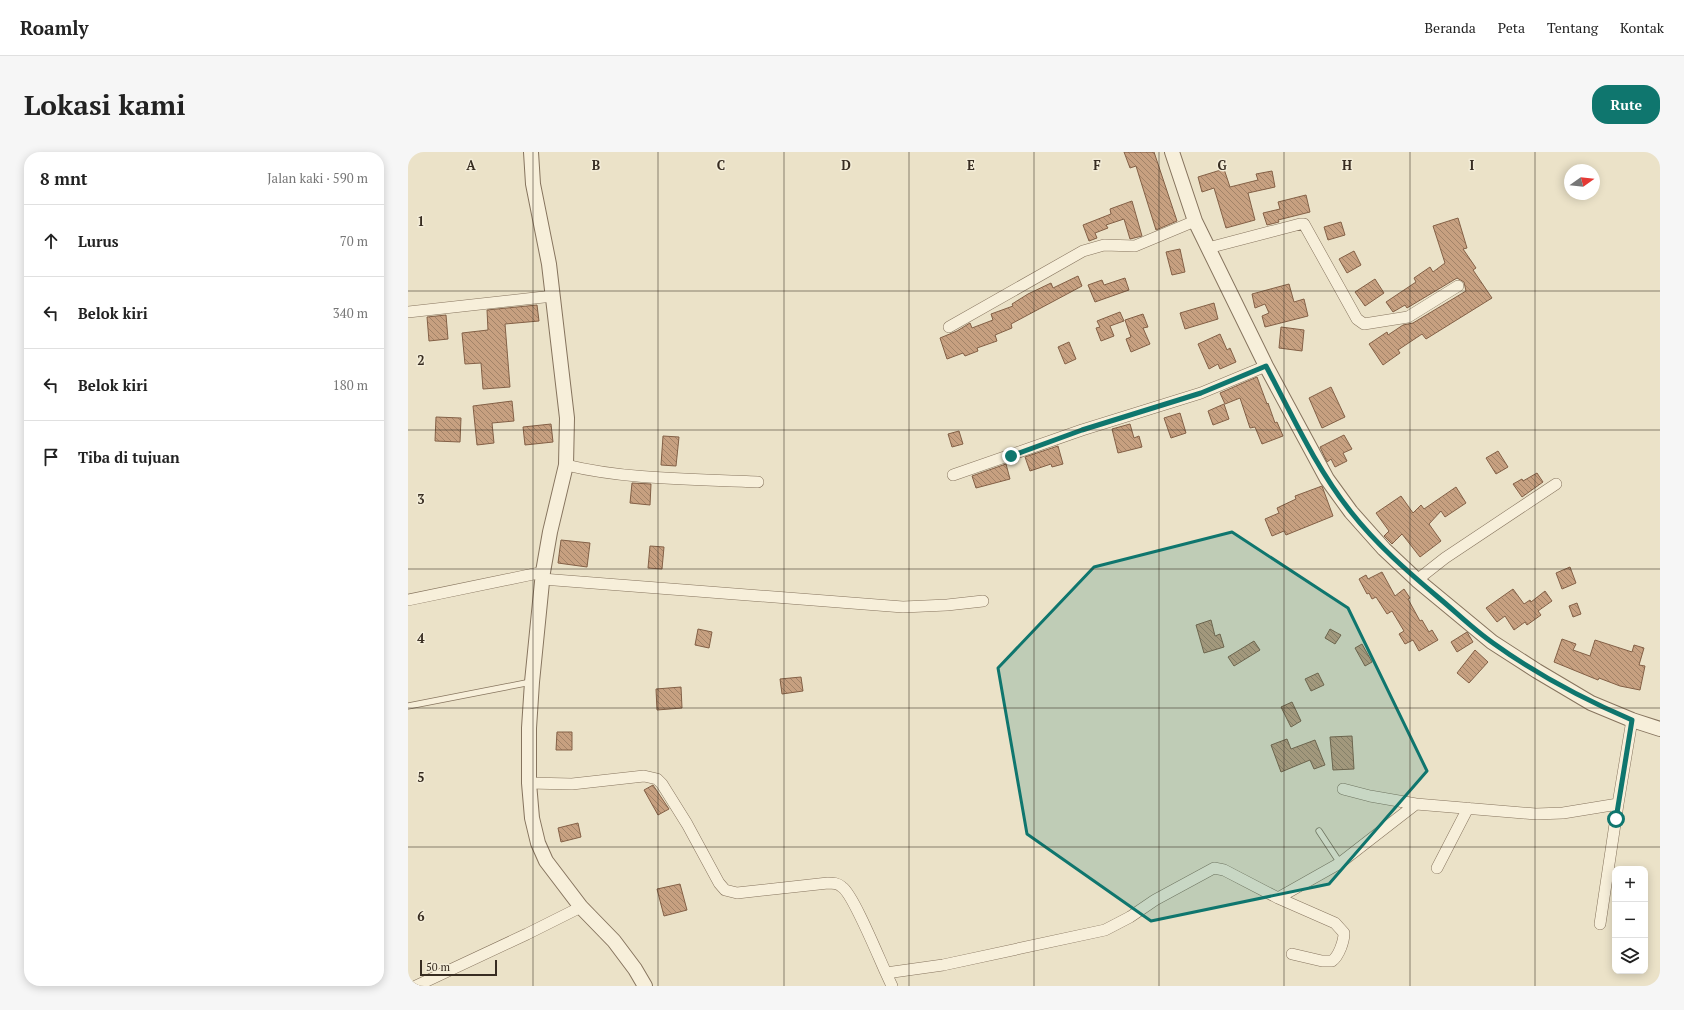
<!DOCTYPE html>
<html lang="id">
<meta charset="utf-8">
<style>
:root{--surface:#fff;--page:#f6f6f6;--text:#222;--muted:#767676;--line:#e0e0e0;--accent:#0f766e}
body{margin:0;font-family:"PT Serif",serif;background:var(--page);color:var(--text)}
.controls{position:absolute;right:12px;bottom:12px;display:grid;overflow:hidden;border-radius:8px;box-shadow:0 2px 10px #0003}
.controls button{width:36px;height:36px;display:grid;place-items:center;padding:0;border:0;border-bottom:1px solid var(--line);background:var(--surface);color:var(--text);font:20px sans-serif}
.compass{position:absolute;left:1156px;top:12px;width:36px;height:36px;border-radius:50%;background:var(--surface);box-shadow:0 2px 10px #0003;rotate:75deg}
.scale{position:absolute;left:12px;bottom:10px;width:77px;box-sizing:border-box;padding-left:4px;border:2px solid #372c21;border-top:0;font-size:11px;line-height:14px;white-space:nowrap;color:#372c21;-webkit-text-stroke:3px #f3ecd7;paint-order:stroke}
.stop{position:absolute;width:12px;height:12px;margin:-9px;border:3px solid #0f766e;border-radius:50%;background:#fff}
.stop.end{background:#0f766e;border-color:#fff;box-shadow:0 1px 4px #0008}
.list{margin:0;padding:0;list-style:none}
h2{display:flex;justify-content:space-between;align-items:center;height:52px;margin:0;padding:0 16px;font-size:17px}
h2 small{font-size:13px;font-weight:400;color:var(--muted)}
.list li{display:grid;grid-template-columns:26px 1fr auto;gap:12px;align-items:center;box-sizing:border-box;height:72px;padding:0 16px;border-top:1px solid var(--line)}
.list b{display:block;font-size:15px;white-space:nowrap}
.list em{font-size:13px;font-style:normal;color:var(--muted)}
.icon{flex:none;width:22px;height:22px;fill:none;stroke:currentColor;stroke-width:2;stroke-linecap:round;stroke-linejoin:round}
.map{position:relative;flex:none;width:1252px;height:834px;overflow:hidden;border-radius:16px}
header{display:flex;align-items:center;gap:24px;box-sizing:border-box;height:56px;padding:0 20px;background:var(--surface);border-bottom:1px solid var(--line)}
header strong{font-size:19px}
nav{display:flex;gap:22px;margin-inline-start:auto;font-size:14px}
.intro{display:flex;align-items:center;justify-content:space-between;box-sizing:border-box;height:96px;padding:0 24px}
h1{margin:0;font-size:28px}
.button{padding:10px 18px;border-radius:16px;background:var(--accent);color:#fff;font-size:14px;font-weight:700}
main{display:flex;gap:24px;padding:0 24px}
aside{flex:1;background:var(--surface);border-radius:16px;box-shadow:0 2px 10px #0003}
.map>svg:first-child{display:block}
.building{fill:url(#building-back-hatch);stroke:#836046}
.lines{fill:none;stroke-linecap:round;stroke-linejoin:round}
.service-casing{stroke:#86745e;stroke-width:7}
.minor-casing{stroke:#86745e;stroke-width:12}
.tertiary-casing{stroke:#86745e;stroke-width:16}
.service{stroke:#f7efda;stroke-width:5.5}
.minor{stroke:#f7efda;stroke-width:11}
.tertiary{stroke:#f7efda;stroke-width:14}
.route{stroke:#0f766e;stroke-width:5}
.marked{fill:#0f766e;fill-opacity:0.2;stroke:#0f766e;stroke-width:3;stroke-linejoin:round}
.grid{fill:none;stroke:#372c21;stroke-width:1;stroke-opacity:0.55}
.grid-label{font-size:13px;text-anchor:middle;font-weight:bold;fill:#372c21;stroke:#f3ecd7;stroke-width:3;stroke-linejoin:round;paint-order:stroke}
</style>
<header>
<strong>Roamly</strong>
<nav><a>Beranda</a><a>Peta</a><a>Tentang</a><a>Kontak</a></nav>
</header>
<div class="intro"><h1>Lokasi kami</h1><a class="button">Rute</a></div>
<main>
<aside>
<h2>8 mnt<small>Jalan kaki · 590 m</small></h2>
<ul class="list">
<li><svg class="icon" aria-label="ahead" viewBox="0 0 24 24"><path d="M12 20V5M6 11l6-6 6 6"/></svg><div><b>Lurus</b></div><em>70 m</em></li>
<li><svg class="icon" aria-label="left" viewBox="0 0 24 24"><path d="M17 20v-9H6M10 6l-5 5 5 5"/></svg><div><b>Belok kiri</b></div><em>340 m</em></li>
<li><svg class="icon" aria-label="left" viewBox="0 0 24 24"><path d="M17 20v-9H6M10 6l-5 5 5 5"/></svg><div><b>Belok kiri</b></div><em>180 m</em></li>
<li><svg class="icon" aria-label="arrive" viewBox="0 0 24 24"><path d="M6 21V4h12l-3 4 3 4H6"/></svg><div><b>Tiba di tujuan</b></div></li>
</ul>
</aside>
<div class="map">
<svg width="1252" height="834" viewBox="0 0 1252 834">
<defs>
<pattern id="building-back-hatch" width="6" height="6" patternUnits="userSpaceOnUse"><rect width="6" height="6" fill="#c7a080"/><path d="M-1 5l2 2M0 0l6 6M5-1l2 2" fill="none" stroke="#a28368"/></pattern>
</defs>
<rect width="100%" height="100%" fill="#ebe2c8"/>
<!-- building -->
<path class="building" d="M716,0H746L769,69L748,78L728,14L722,16Z
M816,17L822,35L850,28L848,22L864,19L867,35L840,41L847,68L818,76L806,36L794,40L790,25Z
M898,43L902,60L870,68L871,70L859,73L855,61L872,57L870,50Z
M724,49L734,84L722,87L716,67L698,73L700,76L687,81L689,86L681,89L675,73L703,62L702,57Z
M1050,66L1059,96L1055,97L1068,116L1065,118L1084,146L1018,187L1014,182L990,198L992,201L975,213L961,192L979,180L980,183L995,173L1005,171L1058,139L1056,130L1049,126L999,156L997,153L985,160L978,150L1008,130L1006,126L1022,115L1025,120L1037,111L1025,74Z
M933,70L937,83L920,88L916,75Z
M772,97L777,120L764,123L758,100Z
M946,99L953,113L939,121L931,107Z
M670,124L674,134L603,172L604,176L587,183L589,189L569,196L570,199L557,204L555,201L539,207L532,186L549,179L562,171L564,176L585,168L583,162L605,154L604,152L620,142L643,131L645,136Z
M717,126L721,138L687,150L680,133L694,128L696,133Z
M967,127L976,141L957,154L947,140Z
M881,132L886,150L896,147L900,164L857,175L854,164L861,161L857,152L847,156L844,142Z
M806,151L810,167L777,177L772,161Z
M129,153L131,169L97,172L102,235L75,237L73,211L57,212L54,181L80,178L79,158Z
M712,160L716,169L702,174L706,184L693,189L688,176L692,175L689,169Z
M735,162L740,175L735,176L742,192L723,200L718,187L723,185L717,168Z
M38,163L40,187L21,189L19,165Z
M873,175L896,178L894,199L871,196Z
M812,182L819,198L822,196L828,210L812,217L810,212L801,217L790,192Z
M661,190L668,207L657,212L650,195Z
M849,225L859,252L860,251L867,271L869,270L875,284L854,292L847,275L842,276L832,246L817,252L812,241Z
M923,235L937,265L914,276L901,246Z
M104,249L106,269L84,271L86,291L69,293L65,254Z
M816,252L821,267L805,273L800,259Z
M772,261L778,281L763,286L756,266Z
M28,265L53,266L52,290L27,289Z
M143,272L145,290L117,293L115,275Z
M722,272L726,286L731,284L734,295L710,301L704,277Z
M551,279L555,292L544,295L540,282Z
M936,283L944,297L935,301L939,309L927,315L923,307L919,310L912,295Z
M255,284L271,285L268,314L253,313Z
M650,294L655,312L644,315L643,312L622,319L617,305Z
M1090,299L1100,315L1088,322L1078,306Z
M598,312L602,327L568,336L564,324Z
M1129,321L1135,330L1114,345L1105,332L1114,327L1115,329Z
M224,331L243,332L242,353L222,351Z
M914,334L925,364L878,383L876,379L864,384L857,367L871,361L869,356L888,347L887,344Z
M1048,335L1058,351L1037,365L1033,359L1021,372L1033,389L1012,405L994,382L984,392L976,384L981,379L968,361L993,344L1005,361L1013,353L1016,357Z
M153,388L182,391L179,415L150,411Z
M242,394L256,395L254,417L240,416Z
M1162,415L1168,431L1154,437L1148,421Z
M974,420L987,444L996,437L1002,446L1000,447L1012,469L1014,468L1021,480L1024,478L1030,488L1011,499L1005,488L997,492L991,482L996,479L984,459L979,462L968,445L964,447L961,441L959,442L951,427L958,423L960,427Z
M1105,437L1116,452L1122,448L1123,450L1137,439L1144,449L1130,459L1133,463L1119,473L1117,470L1106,478L1097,464L1089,470L1078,456Z
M1169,451L1173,462L1165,465L1161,454Z
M803,468L807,484L812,482L816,495L796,501L788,473Z
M290,477L304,480L301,496L287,493Z
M922,477L933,483L927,492L917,486Z
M1059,480L1065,490L1049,500L1043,490Z
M1154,487L1168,492L1165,498L1182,504L1187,488L1224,500L1226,493L1236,496L1231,513L1237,514L1232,538L1212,534L1191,526L1190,528L1146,510Z
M846,489L852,498L826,514L820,505Z
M954,492L964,510L957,514L947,496Z
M1067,498L1080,510L1061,531L1049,521Z
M910,521L916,533L903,539L897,527Z
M393,525L395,539L374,542L372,527Z
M273,535L274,556L249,558L248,537Z
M884,550L893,569L883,575L873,555Z
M149,580H164V598H148Z
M944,584L946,617L925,618L922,585Z
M879,587L883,597L907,588L917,613L906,617L902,608L873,620L863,593Z
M245,633L261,657L250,663L236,638Z
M170,671L173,685L153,690L150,676Z
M272,732L279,758L256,764L249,737Z"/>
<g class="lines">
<defs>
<path id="service" d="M0,554L123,530
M911,679L932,711"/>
<path id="minor" d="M800,96L892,72H896L949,167L956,172L1000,165L1050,134
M0,160L145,144
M541,175L675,99L696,93L727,94L787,69
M158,313C220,328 286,327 350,330
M545,323L674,278L793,241L858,214
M134,427L495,455L539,453L575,449
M1009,428L1037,406L1148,332
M0,448L135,420
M121,631L164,632L236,624L249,627L254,632L279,672L311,731L317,738L329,741L420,731C425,731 430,731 434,735C445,742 471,806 478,821
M935,637L962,644L1008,652L1128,662L1155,661L1210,652L1224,568
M1029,716L1060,656
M870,746L932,711L1008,652
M1192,772L1210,652
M8,834L119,782L173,755
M484,834L478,821L535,813L697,778L722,765L747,748L806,716L816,718L870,746L927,771L936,781C936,789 931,804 924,809H914L884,802"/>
<path id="tertiary" d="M123,0L125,32L141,112L159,266L158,313L142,380L135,420L124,530L121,576V631L124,666L130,691L138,709L173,755L206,789L227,817L237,834
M764,0L787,69L858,214L919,327L943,360L976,397L1009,428L1084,490L1129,519L1183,551L1224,568L1252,577"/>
</defs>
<!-- service casing -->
<use href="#service" class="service-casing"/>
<!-- minor casing -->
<use href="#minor" class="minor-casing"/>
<!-- tertiary casing -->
<use href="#tertiary" class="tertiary-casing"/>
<!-- service -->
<use href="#service" class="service"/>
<!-- minor -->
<use href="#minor" class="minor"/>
<!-- tertiary -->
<use href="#tertiary" class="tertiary"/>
</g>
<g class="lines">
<!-- route -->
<path class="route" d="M603,304L674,278L793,241L858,214C884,263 908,316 943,360C968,392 1000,420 1031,446C1049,461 1066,478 1085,491C1128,522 1175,547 1224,568L1208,667"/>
</g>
<!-- marked area -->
<path class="marked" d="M824,380L940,456L1019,619L921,732L743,769L619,682L590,516L686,415Z"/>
<!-- grid -->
<path class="grid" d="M125,0V834M250,0V834M376,0V834M501,0V834M626,0V834M751,0V834M876,0V834M1002,0V834M1127,0V834M0,139H1252M0,278H1252M0,417H1252M0,556H1252M0,695H1252"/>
<g class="grid-label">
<text x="63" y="18">A</text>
<text x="188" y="18">B</text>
<text x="313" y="18">C</text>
<text x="438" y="18">D</text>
<text x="563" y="18">E</text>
<text x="689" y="18">F</text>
<text x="814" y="18">G</text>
<text x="939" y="18">H</text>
<text x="1064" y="18">I</text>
<text x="13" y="74">1</text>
<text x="13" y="213">2</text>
<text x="13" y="352">3</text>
<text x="13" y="491">4</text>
<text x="13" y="630">5</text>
<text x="13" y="769">6</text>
</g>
</svg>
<div class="controls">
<button>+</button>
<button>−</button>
<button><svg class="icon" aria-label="layers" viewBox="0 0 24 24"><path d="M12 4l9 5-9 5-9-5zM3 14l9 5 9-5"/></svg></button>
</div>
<svg class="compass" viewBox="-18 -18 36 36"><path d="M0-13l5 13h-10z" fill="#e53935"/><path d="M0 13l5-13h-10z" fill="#767676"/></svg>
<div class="scale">50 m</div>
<div class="stop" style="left:1208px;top:667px"></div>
<div class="stop end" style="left:603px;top:304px"></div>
</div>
</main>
